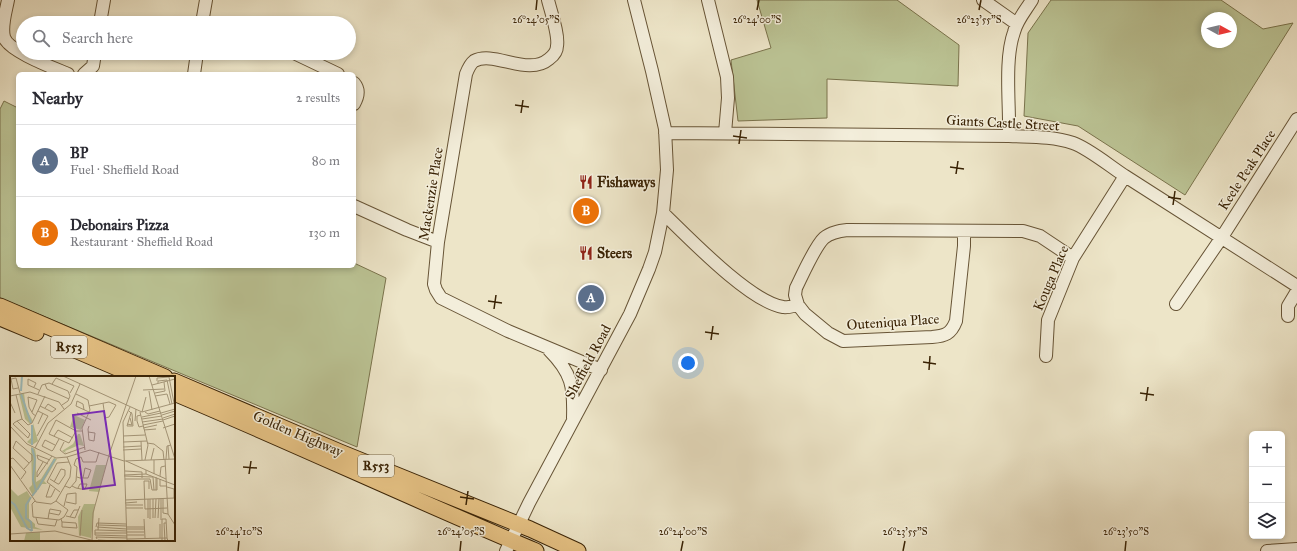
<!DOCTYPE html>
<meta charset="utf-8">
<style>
:root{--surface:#fff;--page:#f7f7f7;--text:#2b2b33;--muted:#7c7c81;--line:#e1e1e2;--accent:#ea580c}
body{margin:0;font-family:"IM FELL Great Primer",serif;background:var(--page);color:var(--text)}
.controls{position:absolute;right:12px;bottom:12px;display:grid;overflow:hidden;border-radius:6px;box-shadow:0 2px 6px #0003}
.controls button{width:36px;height:36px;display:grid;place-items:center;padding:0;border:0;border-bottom:1px solid var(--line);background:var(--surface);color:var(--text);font:20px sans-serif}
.compass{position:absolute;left:1201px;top:12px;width:36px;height:36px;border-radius:50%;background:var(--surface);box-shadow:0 2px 6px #0003;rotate:98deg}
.you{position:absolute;left:688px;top:363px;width:14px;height:14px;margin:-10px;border:3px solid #fff;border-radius:50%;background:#1a73e8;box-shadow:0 0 0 6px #1a73e833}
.badge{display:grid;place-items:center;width:26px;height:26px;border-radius:50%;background:var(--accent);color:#fff;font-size:13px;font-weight:700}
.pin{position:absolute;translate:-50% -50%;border:2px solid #fff;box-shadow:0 1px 4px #0006}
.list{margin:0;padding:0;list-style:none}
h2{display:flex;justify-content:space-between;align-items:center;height:52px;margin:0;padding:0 16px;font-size:17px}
h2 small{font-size:13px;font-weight:400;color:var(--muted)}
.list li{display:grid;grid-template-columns:26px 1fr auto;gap:12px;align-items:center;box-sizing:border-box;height:72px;padding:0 16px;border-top:1px solid var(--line)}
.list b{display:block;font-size:15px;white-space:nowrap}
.list p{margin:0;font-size:13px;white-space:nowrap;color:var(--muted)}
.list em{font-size:13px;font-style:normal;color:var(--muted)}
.icon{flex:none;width:22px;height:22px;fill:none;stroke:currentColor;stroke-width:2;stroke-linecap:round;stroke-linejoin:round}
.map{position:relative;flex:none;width:1297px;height:551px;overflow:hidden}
.search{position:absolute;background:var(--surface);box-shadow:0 2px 6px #0003;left:16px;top:16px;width:340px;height:44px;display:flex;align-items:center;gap:10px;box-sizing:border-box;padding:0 14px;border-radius:22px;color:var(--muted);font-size:15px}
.panel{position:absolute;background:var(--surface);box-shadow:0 2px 6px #0003;left:16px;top:72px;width:340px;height:196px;border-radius:6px}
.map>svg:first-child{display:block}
.green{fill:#bbc394;stroke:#7a734c;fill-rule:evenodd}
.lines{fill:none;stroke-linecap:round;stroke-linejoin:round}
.minor-casing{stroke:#675436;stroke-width:14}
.major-casing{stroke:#3a2305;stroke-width:17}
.minor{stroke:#f3eedb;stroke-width:12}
.major{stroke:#e6c284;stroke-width:15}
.ticks{fill:none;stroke:#3a2305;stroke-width:1.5}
.labels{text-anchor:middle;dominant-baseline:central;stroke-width:3;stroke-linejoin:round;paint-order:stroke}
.shield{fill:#f3eedb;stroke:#726045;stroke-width:1}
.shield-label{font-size:13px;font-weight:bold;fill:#3a2305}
.street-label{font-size:14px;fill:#3a2305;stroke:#f3eedb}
.poi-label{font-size:14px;font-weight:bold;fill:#3a2305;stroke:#f3eedb;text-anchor:start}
.inset-river{fill:none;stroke:#9cbdbe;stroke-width:2}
.inset-road{fill:none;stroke:#a5977a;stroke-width:1}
.view{fill:#7b2cbf;fill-opacity:0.15;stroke:#7b2cbf;stroke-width:2}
.inset-edge{fill:none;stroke:#3a2305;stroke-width:2}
.ticks-label{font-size:10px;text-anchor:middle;fill:#3a2305;stroke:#f3eedb;stroke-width:3;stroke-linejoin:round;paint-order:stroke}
</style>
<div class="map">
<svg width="1297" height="551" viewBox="0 0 1297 551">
<rect width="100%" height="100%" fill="#ede5c8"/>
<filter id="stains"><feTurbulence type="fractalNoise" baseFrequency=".005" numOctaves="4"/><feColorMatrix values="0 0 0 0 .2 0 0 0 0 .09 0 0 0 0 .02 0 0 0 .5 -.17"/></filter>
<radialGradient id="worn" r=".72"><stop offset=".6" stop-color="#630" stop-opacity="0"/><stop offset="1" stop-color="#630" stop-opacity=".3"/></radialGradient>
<!-- green -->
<path class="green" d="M757,0H897L959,45L958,86L827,79V118L738,121L731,60L771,48Z
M1051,0H1221L1263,29L1293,23L1185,195L1078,126L1024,116L1028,33ZM1207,18H1231V42H1207Z
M4,101L18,108V266H354V263L386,278L357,447L0,298V109Z"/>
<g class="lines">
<defs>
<path id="minor" d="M8,0C6,11 1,26 4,37C8,51 54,68 68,74
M548,0C551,12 559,35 557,46C557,51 553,56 549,59C528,77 494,50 474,61C470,64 468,69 466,74L438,242L434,284L436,290L441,298L508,331L601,370
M708,0L727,77L728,98L725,133
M983,0L1017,24
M100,23L104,0
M202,23L206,0
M294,53L338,74
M84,74L93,66L95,53
M194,74L197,53
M354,83C360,90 358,97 354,104
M665,133L1009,136C1030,137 1052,136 1073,143C1088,148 1111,167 1125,176L1297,286
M1009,136C1010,105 1004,60 1014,32C1017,20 1026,10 1032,0
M354,206L407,230L438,242
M663,213C688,237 750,302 783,307C787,308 793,306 798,305
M964,232V246L956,321C951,334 945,336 932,337L843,341L828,333L805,314L798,305L795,295L796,288C802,276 815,246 824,238C831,232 840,231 848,230L1023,231L1040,236L1073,258
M1176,304L1222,237L1297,119
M1288,316V306L1297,291
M549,350C572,373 574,387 573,418
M1046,356L1048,320L1073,258L1125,176
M506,551L529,503L630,314L649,269L655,252L663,213L667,170L665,129L652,71L634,0
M1267,551L1297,549"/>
<path id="major" d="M0,306L165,377
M0,318L36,333
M61,344L138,377
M174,381L340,452L530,529L578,551
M174,393C295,444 415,500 536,551"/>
</defs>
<!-- minor casing -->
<use href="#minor" class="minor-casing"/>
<!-- major casing -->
<use href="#major" class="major-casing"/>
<!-- minor -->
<use href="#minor" class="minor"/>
<!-- major -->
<use href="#major" class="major"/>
</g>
<!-- ticks -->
<path class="ticks" d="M536,10L537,0M757,10L759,0M979,10L981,0M515,105L529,107M521,113L523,100M733,136L747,138M739,144L741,130M950,167L964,169M956,174L958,161M1168,197L1181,199M1173,205L1175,191M488,301L502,303M494,309L496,295M705,332L719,334M711,340L713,326M923,362L936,364M929,370L930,356M1140,393L1154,395M1146,401L1148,387M243,467L257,468M249,474L251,461M460,497L474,499M466,505L468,491M238,551L239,541M460,551L461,541M681,551L683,541M903,551L905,541M1125,551L1126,541"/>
<!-- icons -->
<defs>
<symbol id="restaurant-bare" viewBox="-9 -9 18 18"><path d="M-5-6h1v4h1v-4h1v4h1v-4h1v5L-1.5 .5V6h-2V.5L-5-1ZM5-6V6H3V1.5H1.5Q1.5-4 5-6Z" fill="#8f2418" stroke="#f3eedb" stroke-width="2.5" paint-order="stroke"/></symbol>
</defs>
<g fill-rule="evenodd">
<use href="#restaurant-bare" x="576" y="172" width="20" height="20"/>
<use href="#restaurant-bare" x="576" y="243" width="20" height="20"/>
</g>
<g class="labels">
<!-- shield labels -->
<g class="shield">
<rect x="51" y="336" width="36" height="22" rx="3"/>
<rect x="358" y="455" width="36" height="22" rx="3"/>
</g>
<g class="shield-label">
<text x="69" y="347">R553</text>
<text x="376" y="466">R553</text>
</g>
<!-- street labels -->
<g class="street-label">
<text transform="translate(1003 123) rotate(3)">Giants Castle Street</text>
<text transform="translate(1247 170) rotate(-57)">Keele Peak Place</text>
<text transform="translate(431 194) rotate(-81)">Mackenzie Place</text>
<text transform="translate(1051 278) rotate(-67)">Kouga Place</text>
<text transform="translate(893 322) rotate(-4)">Outeniqua Place</text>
<text transform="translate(588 362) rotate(-62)">Sheffield Road</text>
<text transform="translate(298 434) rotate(23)">Golden Highway</text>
</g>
<!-- poi labels -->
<g class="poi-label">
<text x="597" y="182">Fishaways</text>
<text x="597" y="253">Steers</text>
</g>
</g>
<!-- overview -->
<g transform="translate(10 376)">
<rect width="165" height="165" fill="#ede5c8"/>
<path d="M14,17L16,33L23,45L20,48L15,43L9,18ZM64,39L75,44L71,54L60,51ZM23,47L28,65L22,69L17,66L22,61ZM68,58H70L74,70L69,69L55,75L56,77L52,75L63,68ZM21,71L25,73L26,79V106L31,103L44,82L47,83L34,105L37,108H32L23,120L19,112L22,109ZM86,89H96L89,116L79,115ZM0,112L8,120L17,115L21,122L19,127V143L25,148V151L33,154L11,151L0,131ZM74,128H85L81,162L69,159L68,141ZM30,156V165H14L16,157Z" fill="#bbc394"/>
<path class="inset-river" d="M11,15L12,0M11,18L21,47M22,69V49M22,72L25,83L23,103L26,115L22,120M27,114L45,83M21,121L16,129V142L21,146L22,155M0,125L5,129L17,152L22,155"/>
<path class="inset-road" d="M53,0L132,36L165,27M139,0L165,83M147,5V2L159,1L164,27M148,7V5L157,4L162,28M35,8L37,13L59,23M42,8L46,2L64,10L60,17M142,9L165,3M24,11L26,7L18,3V9L27,13L29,14M8,12L3,13L1,3L6,2L10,17M133,14L154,13M139,15L142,34M145,17L155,15L154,6M28,18L32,9L39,7L58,15L60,20L58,25L52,29M66,18L78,24L80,34L72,52L75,74M6,19L12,43L18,49L22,47L35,20M0,20L20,16L49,26L54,33M145,20L157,18L160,28M0,26L5,37M93,27L96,48M30,30L42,36L46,33L38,28L35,32M79,30L99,26L106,29L99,41L95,42M74,34L73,28L67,25L66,30L79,36M119,35L121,37L117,50H123L122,38L121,36M22,36L27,24L18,21L19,31L20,33L23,38L26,40M130,36L138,69L135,84M132,36L136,21M135,36L138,38L150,35M67,37L81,44M151,37L165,33M131,39L127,40V45L129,51L133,50M152,39L165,35M132,41L151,37M153,42L165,38M132,43L152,40M46,44L39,58L59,67L66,55M46,44L66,55H73M153,44L165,40M7,45L20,58L18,62L3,48L4,47L7,45L12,43M125,45L126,33M132,46L153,43M28,48L33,37M117,48L122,49L120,42M133,49L153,45M0,50L17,68L46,82L57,81L80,74L114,85L165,83M133,52L147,49M153,52L165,48M134,54L146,53M78,56L85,57L84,65L79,64L78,53L79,50M27,60L38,40L28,35M44,60L48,54L63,62M113,60L135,59M131,65L132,84M54,66L50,74L55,78L75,71M113,66L137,65M137,67L144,68L153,75L154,84M45,69L35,64L32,70L42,75L43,74L49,63M158,70L159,83M113,71L131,70M25,72L38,47L61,28L70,8M113,74L131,73M0,83L3,82L16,96L11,103M155,83L158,138L165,149M156,83L157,70L161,69M141,84L144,72M116,85L156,103M33,86L27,96V101L42,80M38,88L28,83L27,79L40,84M0,89L26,126L41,128L46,125L60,101L61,91L57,81M64,89L66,83L71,81L73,86H86L89,76M14,93L22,84V79L6,65L3,72L19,87M136,94V98L165,109M115,95L132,96V102M144,98V84M114,99L136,98M114,100L143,101M150,100L151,91L155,90M67,101L70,102H78L81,94L75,92L73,102M143,101L144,114M40,103L48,108H49L55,99V94L51,93L44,106M115,103H140L142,114H147V102M150,103V110H157M40,109L36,121H41L45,113M55,110L60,112L66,105L67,91L64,89M62,110L66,112L71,113H75L77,108H70L68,112M157,111L164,113V122M146,114V101M50,116L37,106L47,87L59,86M138,123V142M153,123V137L158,138M115,124L165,122M25,125L22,128L23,141L49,144L54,141L58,134L46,125M115,127L127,126M116,129H133M54,130L57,118L66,117V128L56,126M116,132H133M135,133L134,105H139V113M135,133L157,132M56,140L65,142L70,130M60,141L64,134H68M26,142L28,148L45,150L47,144M89,142L88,154L117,155M143,142V123M145,142L146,123M148,142L149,123M151,142V123M38,143L39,137L40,133L51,135L49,139L39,137M51,143L52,146L66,147L67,152L52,151V146M134,143L135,162M140,143V123M150,143H156L157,162M152,143V165M150,148V162M89,149L116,150M86,151L87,147L116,148M87,151L117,153M116,151H134M117,153H134M88,154H85V159L117,160M117,156H134M85,157H117M0,158L45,155L85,165M117,159H134M70,160L72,134M87,163L86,161L117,162M117,163L157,162L158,165M88,164L105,165M82,165L83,137L99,79L126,0M117,165L113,46L120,31M155,165L154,147H156"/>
<path class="view" d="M94,35L105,109L73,113L63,39Z"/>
<rect width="165" height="165" class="inset-edge"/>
</g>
<g class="ticks-label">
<text x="536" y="23">26°24'05"S</text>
<text x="757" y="23">26°24'00"S</text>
<text x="979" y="23">26°23'55"S</text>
<text x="239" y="535">26°24'10"S</text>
<text x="461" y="535">26°24'05"S</text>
<text x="683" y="535">26°24'00"S</text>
<text x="905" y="535">26°23'55"S</text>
<text x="1126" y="535">26°23'50"S</text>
</g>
<rect width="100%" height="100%" filter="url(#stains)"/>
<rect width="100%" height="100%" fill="url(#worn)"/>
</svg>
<div class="controls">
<button>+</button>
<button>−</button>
<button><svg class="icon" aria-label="layers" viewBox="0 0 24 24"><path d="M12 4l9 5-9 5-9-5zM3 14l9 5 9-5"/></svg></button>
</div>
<svg class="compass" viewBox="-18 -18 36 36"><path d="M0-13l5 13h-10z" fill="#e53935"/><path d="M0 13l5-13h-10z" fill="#7c7c81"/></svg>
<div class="you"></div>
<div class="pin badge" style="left:591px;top:298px;background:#5c6f8a">A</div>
<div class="pin badge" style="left:586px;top:211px;background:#e8710a">B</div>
<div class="search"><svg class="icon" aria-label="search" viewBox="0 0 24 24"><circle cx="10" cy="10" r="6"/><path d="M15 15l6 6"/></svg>Search here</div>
<section class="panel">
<h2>Nearby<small>2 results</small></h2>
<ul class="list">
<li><span class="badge" style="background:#5c6f8a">A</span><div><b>BP</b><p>Fuel · Sheffield Road</p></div><em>80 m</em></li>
<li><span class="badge" style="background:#e8710a">B</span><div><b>Debonairs Pizza</b><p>Restaurant · Sheffield Road</p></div><em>130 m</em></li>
</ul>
</section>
</div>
